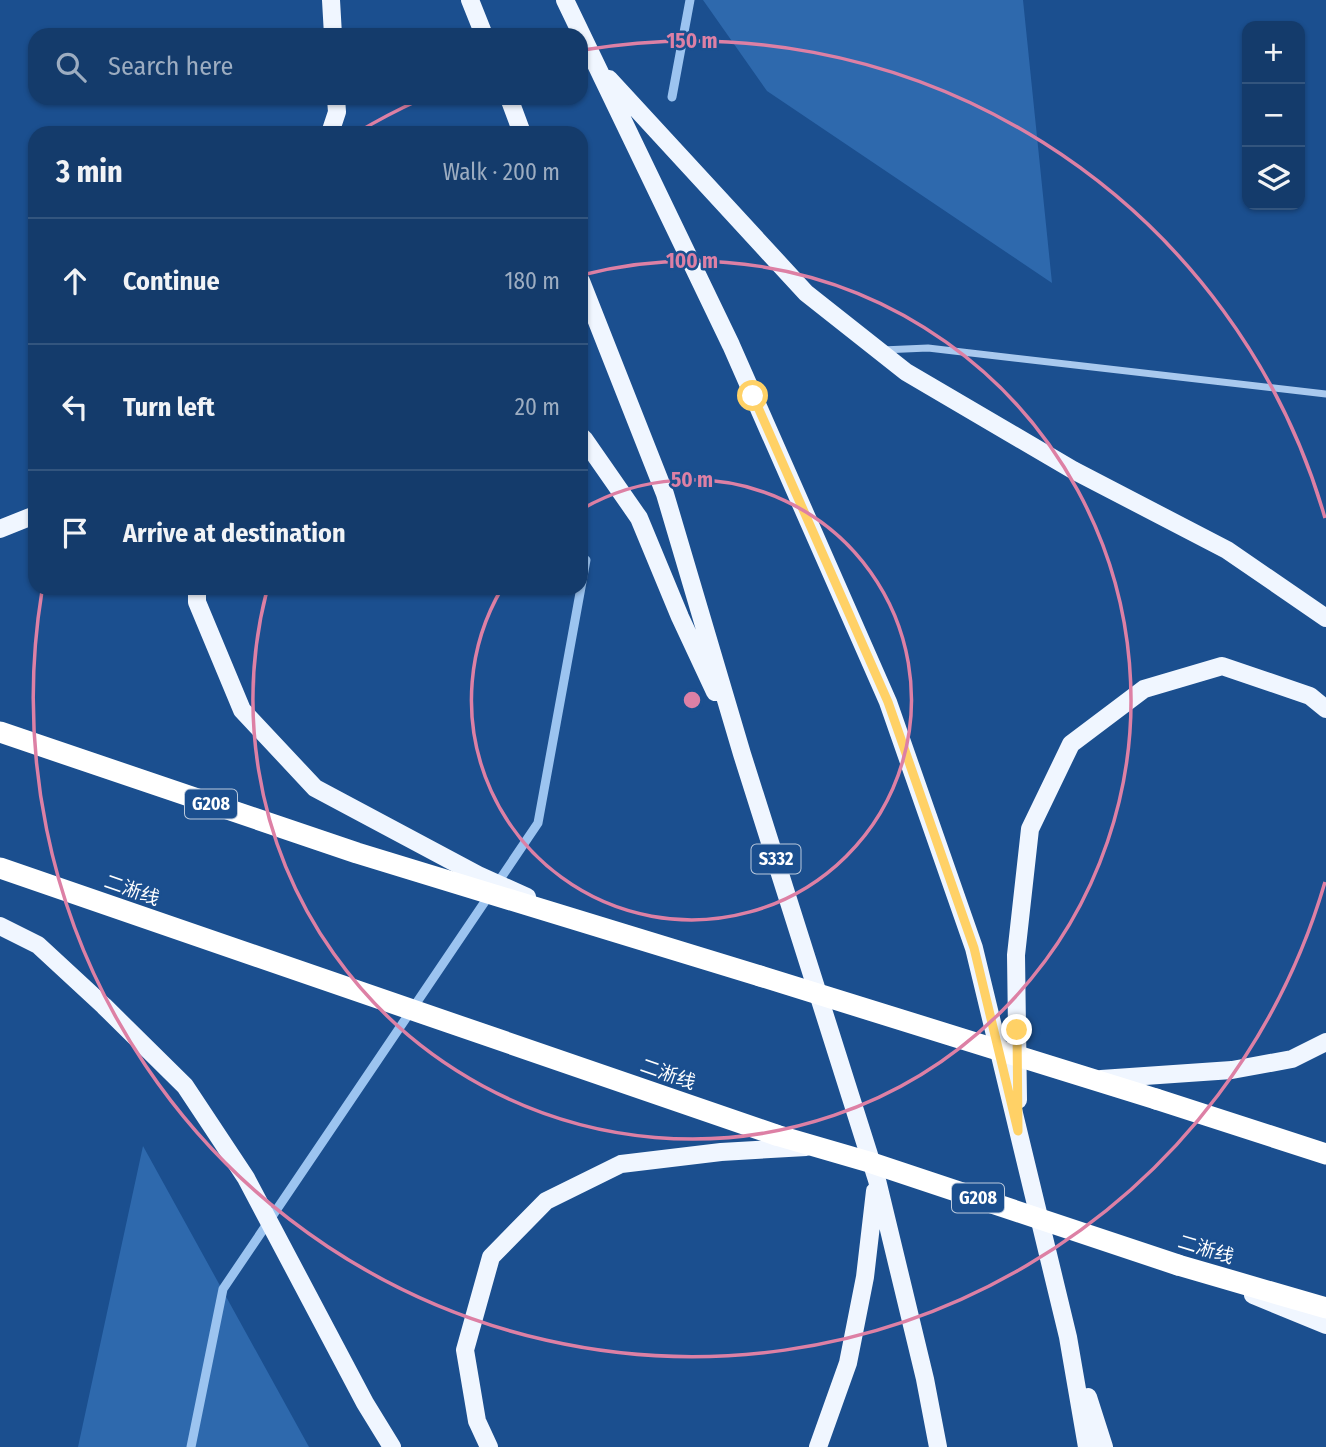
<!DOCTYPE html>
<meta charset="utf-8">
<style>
:root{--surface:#143b6b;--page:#1d4271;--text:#f1f3f6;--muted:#9dadc1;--line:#33557e}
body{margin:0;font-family:"Fira Sans Condensed","Noto Sans SC",sans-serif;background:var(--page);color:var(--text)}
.controls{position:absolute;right:21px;top:21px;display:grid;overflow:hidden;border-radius:14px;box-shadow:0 2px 5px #0004}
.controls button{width:63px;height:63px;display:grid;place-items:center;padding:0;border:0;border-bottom:2px solid var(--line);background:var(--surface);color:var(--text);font:35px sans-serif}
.stop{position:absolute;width:21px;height:21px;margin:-16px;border:5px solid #ffd166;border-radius:50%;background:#fff}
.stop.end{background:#ffd166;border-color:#fff;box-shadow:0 2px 7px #0008}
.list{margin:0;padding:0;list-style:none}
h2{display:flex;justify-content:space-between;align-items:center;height:91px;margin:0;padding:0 28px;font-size:30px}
h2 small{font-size:23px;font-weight:400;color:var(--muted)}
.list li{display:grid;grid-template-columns:46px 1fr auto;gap:21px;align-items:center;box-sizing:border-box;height:126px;padding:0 28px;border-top:2px solid var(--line)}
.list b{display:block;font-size:26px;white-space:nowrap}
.list em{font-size:23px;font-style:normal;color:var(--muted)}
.icon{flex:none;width:38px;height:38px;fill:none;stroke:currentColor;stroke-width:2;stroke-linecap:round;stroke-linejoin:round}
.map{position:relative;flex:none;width:1326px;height:1447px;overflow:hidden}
.search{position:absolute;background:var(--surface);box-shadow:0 2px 5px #0004;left:28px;top:28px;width:560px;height:77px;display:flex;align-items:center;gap:18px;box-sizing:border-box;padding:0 24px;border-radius:21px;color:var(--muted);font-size:26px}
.panel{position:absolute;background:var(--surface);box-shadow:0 2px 5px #0004;left:28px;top:126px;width:560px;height:469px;border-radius:21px}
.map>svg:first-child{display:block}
.green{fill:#2e69ad}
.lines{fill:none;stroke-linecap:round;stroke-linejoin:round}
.stream{stroke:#9cc4f0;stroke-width:9}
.street{stroke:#a9c9ee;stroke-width:7}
.primary{stroke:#f0f6ff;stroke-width:18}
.highway{stroke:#fff;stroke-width:21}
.highway-bridge{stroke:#fff;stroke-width:21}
.route{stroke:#ffd166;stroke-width:9}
.ring{fill:none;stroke:#dd80a5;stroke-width:3.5}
.labels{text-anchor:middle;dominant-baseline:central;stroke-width:5;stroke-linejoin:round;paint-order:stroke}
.shield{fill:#1b4f8f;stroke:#bbcadd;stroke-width:2}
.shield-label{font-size:18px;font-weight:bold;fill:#fff}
.street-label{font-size:19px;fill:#fff;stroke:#1b4f8f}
.centre{fill:#dd80a5;stroke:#1b4f8f;stroke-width:3.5}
.ring-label{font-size:21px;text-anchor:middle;font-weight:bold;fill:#dd80a5;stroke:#1b4f8f;stroke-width:5;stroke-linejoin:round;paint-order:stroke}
</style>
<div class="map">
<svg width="1326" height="1447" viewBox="0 0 1326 1447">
<rect width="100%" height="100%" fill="#1b4f8f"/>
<!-- green -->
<path class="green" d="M703,0H1023L1052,283L767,91Z
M143,1146L309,1447H78Z"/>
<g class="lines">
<!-- stream -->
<path class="stream" d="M672,97L690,0
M191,1447L223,1289L538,823L586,560"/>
<!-- street -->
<path class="street" d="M882,350L928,348L1326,394"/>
<!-- primary -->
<path class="primary" d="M331,0L333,35
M470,0L484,35
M565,0L731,345L888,702L974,948L1068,1337L1087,1447
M609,79L806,293L906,372L1073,470L1227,550L1326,618
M509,98L522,133
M330,133L337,112L336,98
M581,281L665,494L742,754L877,1180L925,1379L938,1447
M581,436L584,439L639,518L680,617L715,692
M0,529L35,515
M197,588V602L242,710L315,788L478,875L527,897
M0,926L38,945L104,1006L185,1086L246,1178L365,1403L392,1447
M1101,1079L1232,1070L1292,1059L1326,1042
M1018,1100L1016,955L1030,829L1071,744L1144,689L1222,666L1310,696L1326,709
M1253,1295L1326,1325
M1088,1397L1104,1447
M489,1447L477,1421L465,1350L491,1257L546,1201L621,1164L721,1152L806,1147
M818,1447L848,1363L865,1277L875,1191"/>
<!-- highway -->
<path class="highway" d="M0,732L357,853L760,976
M0,868L776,1135
M1156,1099L1326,1154
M1178,1265L1326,1308"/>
<!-- highway-bridge -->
<path class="highway-bridge" d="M760,976L1156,1099
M776,1135L869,1162L1178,1265"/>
</g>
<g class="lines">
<!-- route -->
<path class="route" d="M753,396L888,702L974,948L1018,1131L1017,1030"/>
</g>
<!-- distance rings -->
<g class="ring">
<path d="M582 509A220 220 0 1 1 502 588"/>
<path d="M582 275A439 439 0 1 1 267 590"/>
<path d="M1325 882A659 659 0 0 1 42 591M358 132A659 659 0 0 1 419 100M583 50A659 659 0 0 1 1325 518"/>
</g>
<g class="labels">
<!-- shield labels -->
<g class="shield">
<rect x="185" y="789.5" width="52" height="29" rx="5"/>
<rect x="751.5" y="844.5" width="49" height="29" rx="5"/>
<rect x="952" y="1183.5" width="52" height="29" rx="5"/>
</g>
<g class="shield-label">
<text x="211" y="804">G208</text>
<text x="776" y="859">S332</text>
<text x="978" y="1198">G208</text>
</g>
<!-- street labels -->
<g class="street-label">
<text transform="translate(132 890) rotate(19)">二淅线</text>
<text transform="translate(668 1074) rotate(19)">二淅线</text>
<text transform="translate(1206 1249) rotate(17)">二淅线</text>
</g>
</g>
<circle cx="692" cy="700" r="10" class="centre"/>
<g class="ring-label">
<text x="692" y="48">150 m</text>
<text x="692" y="268">100 m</text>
<text x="692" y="487">50 m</text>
</g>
</svg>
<div class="controls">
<button>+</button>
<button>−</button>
<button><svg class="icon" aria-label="layers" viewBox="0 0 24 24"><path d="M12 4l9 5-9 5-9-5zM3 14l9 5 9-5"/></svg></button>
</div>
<div class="stop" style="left:753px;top:396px"></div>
<div class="stop end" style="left:1017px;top:1030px"></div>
<div class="search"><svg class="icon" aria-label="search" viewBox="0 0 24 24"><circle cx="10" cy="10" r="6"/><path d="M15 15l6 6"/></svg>Search here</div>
<section class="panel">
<h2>3 min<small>Walk · 200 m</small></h2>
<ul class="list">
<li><svg class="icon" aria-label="ahead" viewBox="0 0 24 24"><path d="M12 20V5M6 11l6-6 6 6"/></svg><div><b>Continue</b></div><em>180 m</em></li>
<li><svg class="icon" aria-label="left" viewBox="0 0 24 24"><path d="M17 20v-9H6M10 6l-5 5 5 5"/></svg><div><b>Turn left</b></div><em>20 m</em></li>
<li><svg class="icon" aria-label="arrive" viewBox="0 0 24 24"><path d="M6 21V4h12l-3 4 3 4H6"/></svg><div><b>Arrive at destination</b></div></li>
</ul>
</section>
</div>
